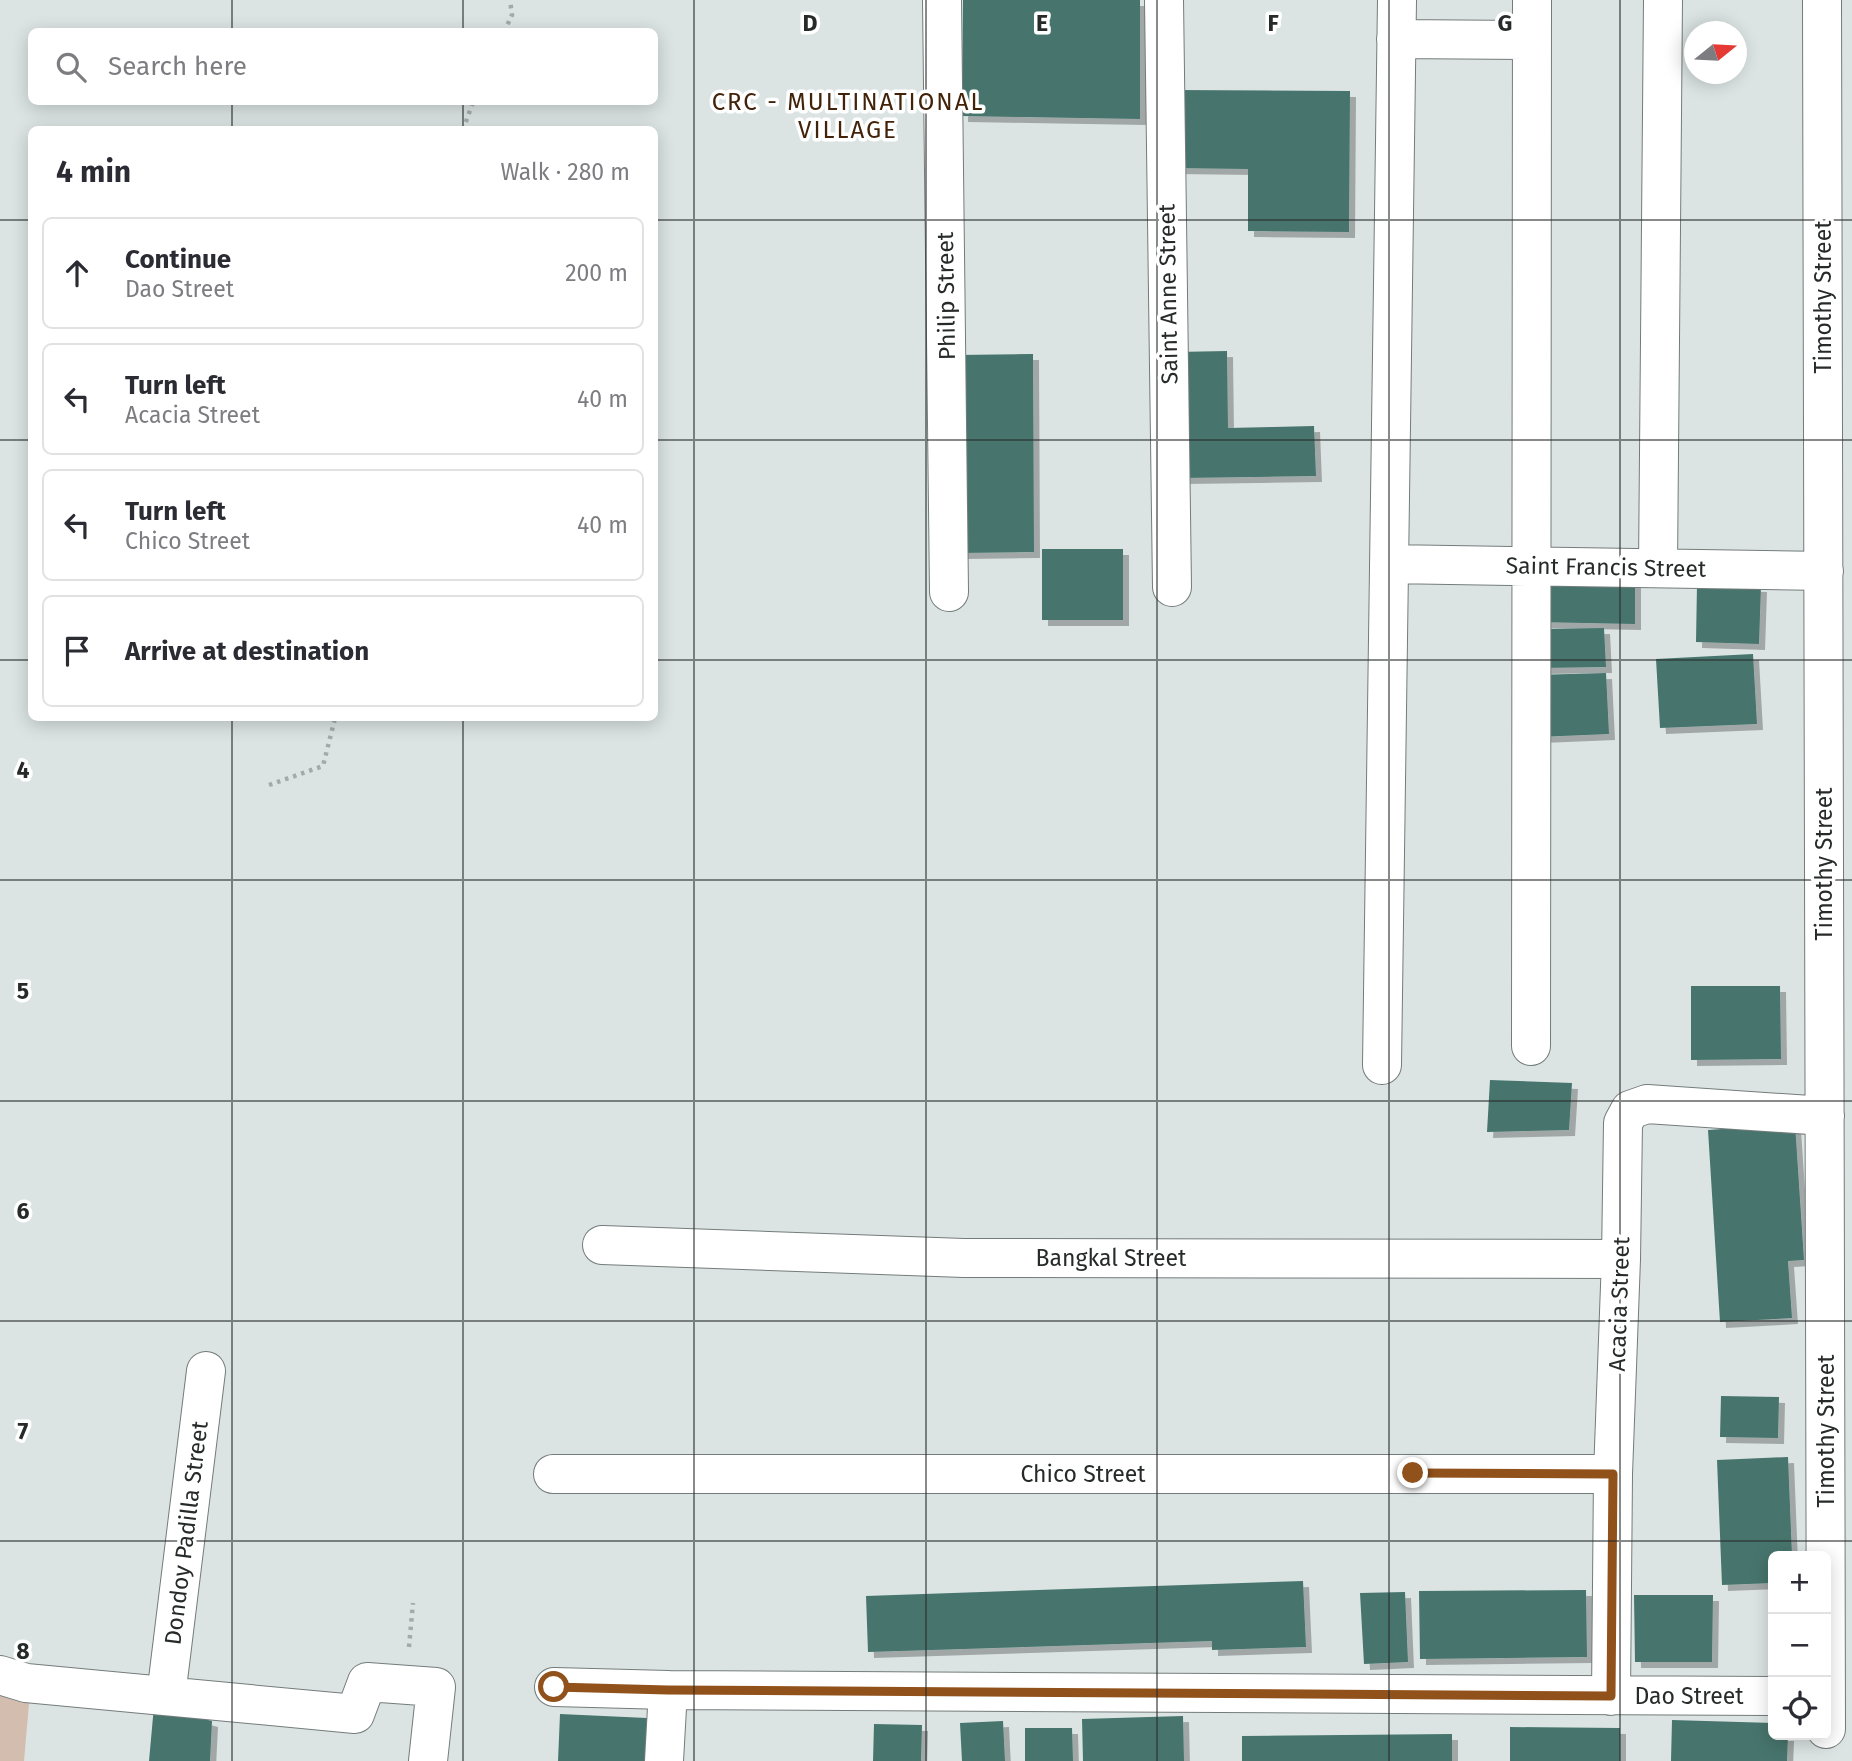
<!DOCTYPE html>
<meta charset="utf-8">
<style>
:root{--surface:#fff;--page:#f2f2f3;--text:#2b2b33;--muted:#7c7c81;--line:#e1e1e2}
body{margin:0;font-family:"Fira Sans",sans-serif;background:var(--page);color:var(--text)}
.controls{position:absolute;right:21px;bottom:21px;display:grid;overflow:hidden;border-radius:10px;box-shadow:0 4px 18px #0003}
.controls button{width:63px;height:63px;display:grid;place-items:center;padding:0;border:0;border-bottom:2px solid var(--line);background:var(--surface);color:var(--text);font:35px sans-serif}
.compass{position:absolute;left:1684px;top:21px;width:63px;height:63px;border-radius:50%;background:var(--surface);box-shadow:0 4px 18px #0003;rotate:72deg}
.stop{position:absolute;width:21px;height:21px;margin:-16px;border:5px solid #91511a;border-radius:50%;background:#fff}
.stop.end{background:#91511a;border-color:#fff;box-shadow:0 2px 7px #0008}
.list{margin:0;padding:0;list-style:none}
h2{display:flex;justify-content:space-between;align-items:center;height:91px;margin:0;padding:0 28px;font-size:30px}
h2 small{font-size:23px;font-weight:400;color:var(--muted)}
.list li{display:grid;grid-template-columns:46px 1fr auto;gap:21px;align-items:center;box-sizing:border-box;height:112px;margin:0 14px 14px;padding:0 14px;border:2px solid var(--line);border-radius:10px}
.list b{display:block;font-size:26px;white-space:nowrap}
.list p{margin:0;font-size:23px;white-space:nowrap;color:var(--muted)}
.list em{font-size:23px;font-style:normal;color:var(--muted)}
.icon{flex:none;width:38px;height:38px;fill:none;stroke:currentColor;stroke-width:2;stroke-linecap:round;stroke-linejoin:round}
.map{position:relative;flex:none;width:1852px;height:1761px;overflow:hidden}
.search{position:absolute;background:var(--surface);box-shadow:0 4px 18px #0003;left:28px;top:28px;width:630px;height:77px;display:flex;align-items:center;gap:18px;box-sizing:border-box;padding:0 24px;border-radius:10px;color:var(--muted);font-size:26px}
.panel{position:absolute;background:var(--surface);box-shadow:0 4px 18px #0003;left:28px;top:126px;width:630px;height:595px;border-radius:10px}
.map>svg:first-child{display:block}
.green{fill:#d3bdaf}
.building{fill:#46756d;filter:url(#shadow)}
.lines{fill:none;stroke-linecap:round;stroke-linejoin:round}
.minor-casing{stroke:#747c7b;stroke-width:40}
.path{stroke:#a3abaa;stroke-width:4.5;stroke-dasharray:3.5 5;stroke-linecap:butt}
.minor{stroke:#fff;stroke-width:38}
.route{stroke:#91511a;stroke-width:9}
.grid{fill:none;stroke:#262a29;stroke-width:2;stroke-opacity:0.55}
.labels{text-anchor:middle;dominant-baseline:central;stroke-width:7;stroke-linejoin:round;paint-order:stroke}
.street-label{font-size:23px;fill:#262a29;stroke:#fff}
.neighbourhood-label{font-size:24px;letter-spacing:2px;fill:#42230a;stroke:#fff}
.grid-label{font-size:23px;text-anchor:middle;font-weight:bold;fill:#262a29;stroke:#fff;stroke-width:7;stroke-linejoin:round;paint-order:stroke}
</style>
<div class="map">
<svg width="1852" height="1761" viewBox="0 0 1852 1761">
<defs>
<filter id="shadow"><feDropShadow dx="6" dy="6" stdDeviation="0" flood-color="#0004"/></filter>
</defs>
<rect width="100%" height="100%" fill="#dbe4e3"/>
<!-- green -->
<path class="green" d="M0,1685L30,1692L24,1761H0Z"/>
<!-- building -->
<path class="building" d="M963,0H1140V119L962,116Z
M1171,90L1350,91L1349,232L1248,231V169L1171,168Z
M1227,351L1228,428L1314,426L1316,476L1179,478L1176,352Z
M1033,354L1034,552L958,553L957,355Z
M1042,549H1123V620H1042Z
M1535,579L1635,580V624L1535,622Z
M1697,584L1761,586L1759,644L1696,642Z
M1604,628L1606,667L1539,668V629Z
M1753,654L1757,724L1660,728L1656,659Z
M1606,673L1609,734L1537,737L1534,675Z
M1691,986H1780L1781,1059L1691,1060Z
M1490,1080L1572,1083L1569,1130L1487,1132Z
M1795,1124L1804,1260L1788,1261L1792,1318L1720,1322L1708,1130Z
M1721,1396L1779,1397L1778,1438L1720,1437Z
M1788,1457L1792,1556H1773V1583L1722,1585L1717,1460Z
M1303,1581L1306,1647L1212,1650V1641L868,1652L866,1596Z
M1586,1590L1587,1657L1420,1659L1419,1591Z
M1405,1592L1408,1662L1364,1664L1360,1593Z
M1634,1595H1713L1712,1662H1635Z
M154,1706L212,1721L210,1761H149Z
M560,1714L647,1718L645,1761H558Z
M1183,1716L1184,1761H1083L1082,1719Z
M1672,1720L1773,1723V1735H1788L1787,1761H1671Z
M1003,1721L1005,1761H962L960,1723Z
M874,1724L922,1725L921,1761H873Z
M1510,1727L1620,1728V1761H1510Z
M1025,1728H1072L1073,1761H1025Z
M1452,1734V1761H1242V1736Z"/>
<g class="lines">
<defs>
<path id="minor" d="M942,0L949,592
M1164,0L1172,587
M1822,0L1826,1729
M1396,39L1532,40
M1389,564L1824,571
M1658,568L1663,0
M1531,1046L1532,0
M1382,1065L1397,0
M602,1245L964,1258L1621,1259
M553,1474H1613
M0,1675L26,1683L355,1714L367,1682L436,1687L428,1761
M554,1687L668,1690L1773,1696
M166,1696L206,1371
M1611,1696L1613,1474L1621,1259L1623,1123L1630,1110L1647,1104L1825,1116
M664,1761L668,1690"/>
</defs>
<!-- minor casing -->
<use href="#minor" class="minor-casing"/>
<!-- path -->
<path class="path" d="M504,32L512,15L510,0
M463,130L473,102
M269,785L323,766L335,718
M409,1647L413,1603"/>
<!-- minor -->
<use href="#minor" class="minor"/>
</g>
<g class="lines">
<!-- route -->
<path class="route" d="M554,1687L668,1690L1611,1696L1613,1474L1413,1473"/>
</g>
<!-- grid -->
<path class="grid" d="M232,0V32M463,0V32M694,0V1761M926,0V1761M1157,0V1761M1389,0V1761M1620,0V1761M232,102V130M463,102V130M0,220H32M654,220H1852M0,440H32M654,440H1852M0,660H32M654,660H1852M232,718V1761M463,718V1761M0,880H1852M0,1101H1852M0,1321H1852M0,1541H1852"/>
<g class="labels">
<!-- street labels -->
<g class="street-label">
<text transform="translate(1168 294) rotate(-91)">Saint Anne Street</text>
<text transform="translate(946 296) rotate(-91)">Philip Street</text>
<text transform="translate(1823 297) rotate(-90)">Timothy Street</text>
<text transform="translate(1606 567) rotate(1)">Saint Francis Street</text>
<text transform="translate(1824 864) rotate(-90)">Timothy Street</text>
<text x="1111" y="1258">Bangkal Street</text>
<text transform="translate(1619 1304) rotate(-88)">Acacia Street</text>
<text transform="translate(1826 1431) rotate(-90)">Timothy Street</text>
<text x="1083" y="1474">Chico Street</text>
<text transform="translate(186 1533) rotate(-83)">Dondoy Padilla Street</text>
<text x="1689" y="1696">Dao Street</text>
</g>
<!-- neighbourhood labels -->
<g class="neighbourhood-label">
<text x="848" y="102">CRC - MULTINATIONAL<tspan x="848" dy="28">VILLAGE</tspan></text>
</g>
</g>
<g class="grid-label">
<text x="810" y="31">D</text>
<text x="1042" y="31">E</text>
<text x="1273" y="31">F</text>
<text x="1505" y="31">G</text>
<text x="23" y="778">4</text>
<text x="23" y="999">5</text>
<text x="23" y="1219">6</text>
<text x="23" y="1439">7</text>
<text x="23" y="1659">8</text>
</g>
</svg>
<div class="controls">
<button>+</button>
<button>−</button>
<button><svg class="icon" aria-label="locate" viewBox="0 0 24 24"><circle cx="12" cy="12" r="6"/><path d="M12 2v4M12 18v4M2 12h4M18 12h4"/></svg></button>
</div>
<svg class="compass" viewBox="-18 -18 36 36"><path d="M0-13l5 13h-10z" fill="#e53935"/><path d="M0 13l5-13h-10z" fill="#7c7c81"/></svg>
<div class="stop" style="left:554px;top:1687px"></div>
<div class="stop end" style="left:1413px;top:1473px"></div>
<div class="search"><svg class="icon" aria-label="search" viewBox="0 0 24 24"><circle cx="10" cy="10" r="6"/><path d="M15 15l6 6"/></svg>Search here</div>
<section class="panel">
<h2>4 min<small>Walk · 280 m</small></h2>
<ul class="list">
<li><svg class="icon" aria-label="ahead" viewBox="0 0 24 24"><path d="M12 20V5M6 11l6-6 6 6"/></svg><div><b>Continue</b><p>Dao Street</p></div><em>200 m</em></li>
<li><svg class="icon" aria-label="left" viewBox="0 0 24 24"><path d="M17 20v-9H6M10 6l-5 5 5 5"/></svg><div><b>Turn left</b><p>Acacia Street</p></div><em>40 m</em></li>
<li><svg class="icon" aria-label="left" viewBox="0 0 24 24"><path d="M17 20v-9H6M10 6l-5 5 5 5"/></svg><div><b>Turn left</b><p>Chico Street</p></div><em>40 m</em></li>
<li><svg class="icon" aria-label="arrive" viewBox="0 0 24 24"><path d="M6 21V4h12l-3 4 3 4H6"/></svg><div><b>Arrive at destination</b></div></li>
</ul>
</section>
</div>
